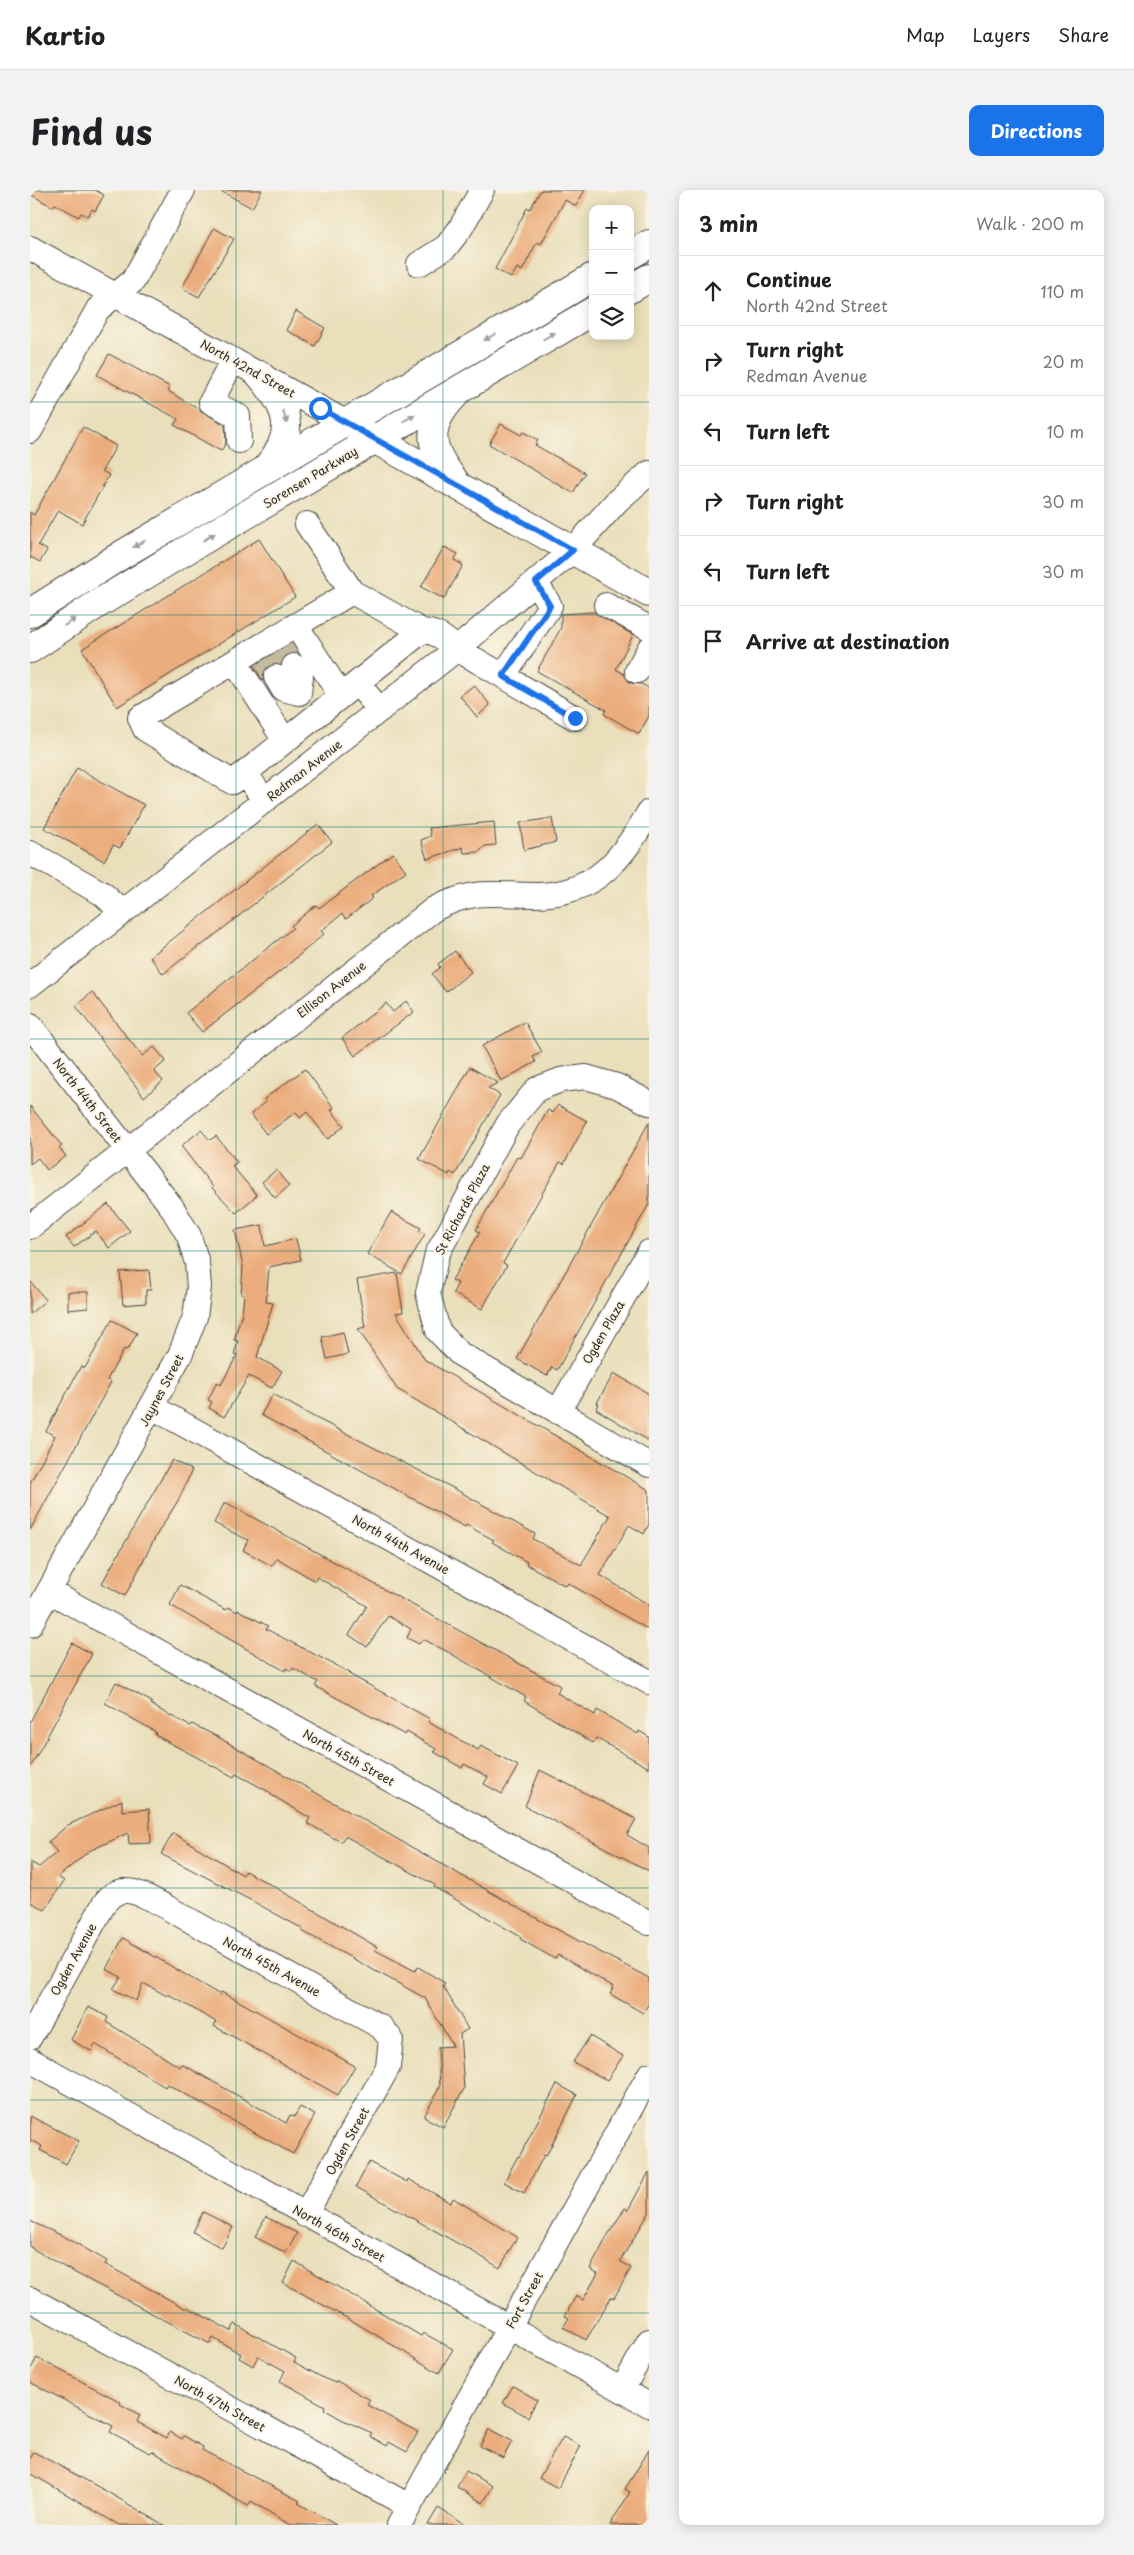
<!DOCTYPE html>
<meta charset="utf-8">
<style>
:root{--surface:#fff;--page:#f2f2f2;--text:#202124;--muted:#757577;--line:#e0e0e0;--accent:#1a73e8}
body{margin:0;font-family:"Playpen Sans",sans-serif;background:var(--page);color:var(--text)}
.controls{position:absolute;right:15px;top:15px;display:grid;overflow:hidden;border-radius:10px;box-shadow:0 2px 12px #0003}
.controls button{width:45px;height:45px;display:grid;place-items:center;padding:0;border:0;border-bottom:1px solid var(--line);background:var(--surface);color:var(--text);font:25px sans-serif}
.stop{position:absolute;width:15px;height:15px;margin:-11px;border:4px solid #1a73e8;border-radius:50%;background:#fff}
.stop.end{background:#1a73e8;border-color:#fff;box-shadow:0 1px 5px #0008}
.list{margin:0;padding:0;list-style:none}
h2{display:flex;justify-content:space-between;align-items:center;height:65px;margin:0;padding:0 20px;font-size:21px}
h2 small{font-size:16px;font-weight:400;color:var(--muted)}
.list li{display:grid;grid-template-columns:32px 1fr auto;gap:15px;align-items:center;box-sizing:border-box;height:70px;padding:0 20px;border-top:1px solid var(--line)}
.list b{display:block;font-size:19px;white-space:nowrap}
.list p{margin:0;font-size:16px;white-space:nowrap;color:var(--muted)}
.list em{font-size:16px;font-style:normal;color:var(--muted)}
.icon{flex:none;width:28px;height:28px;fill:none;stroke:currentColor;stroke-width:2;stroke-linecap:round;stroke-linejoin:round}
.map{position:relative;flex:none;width:619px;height:2335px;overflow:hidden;border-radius:10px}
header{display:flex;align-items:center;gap:30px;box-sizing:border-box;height:70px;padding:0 25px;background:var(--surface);border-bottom:1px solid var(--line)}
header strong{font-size:24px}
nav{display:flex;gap:28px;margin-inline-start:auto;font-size:18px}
.intro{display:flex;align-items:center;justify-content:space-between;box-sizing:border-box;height:120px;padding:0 30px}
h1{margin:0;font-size:35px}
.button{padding:12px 22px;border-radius:10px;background:var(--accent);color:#fff;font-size:18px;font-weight:700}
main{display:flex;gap:30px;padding:0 30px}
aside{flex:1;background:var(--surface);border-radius:10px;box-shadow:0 2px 12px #0003}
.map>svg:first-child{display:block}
.building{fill:#ebad7d}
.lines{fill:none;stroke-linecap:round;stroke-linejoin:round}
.minor-tunnel{stroke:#c3bb9e;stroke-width:24;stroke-dasharray:24 12;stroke-linecap:butt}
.minor-casing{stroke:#484641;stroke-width:26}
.major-casing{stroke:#484641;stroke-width:30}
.minor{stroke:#fff;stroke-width:24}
.major{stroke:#fff;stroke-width:28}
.oneway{fill:#a0a0a0}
.route{stroke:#1a73e8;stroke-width:6}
.grid{fill:none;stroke:#0f766e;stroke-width:1;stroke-opacity:0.55}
.labels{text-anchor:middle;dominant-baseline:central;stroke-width:4;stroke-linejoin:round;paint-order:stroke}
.street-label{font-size:12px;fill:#2b2b2b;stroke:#fcf5e5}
</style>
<header>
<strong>Kartio</strong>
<nav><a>Map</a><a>Layers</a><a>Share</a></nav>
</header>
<div class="intro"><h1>Find us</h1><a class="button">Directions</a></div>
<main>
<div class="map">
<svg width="619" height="2335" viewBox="0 0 619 2335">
<rect width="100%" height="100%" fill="#fcf5e5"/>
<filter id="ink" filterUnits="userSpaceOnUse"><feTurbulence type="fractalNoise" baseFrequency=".02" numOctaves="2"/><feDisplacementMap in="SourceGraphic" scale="10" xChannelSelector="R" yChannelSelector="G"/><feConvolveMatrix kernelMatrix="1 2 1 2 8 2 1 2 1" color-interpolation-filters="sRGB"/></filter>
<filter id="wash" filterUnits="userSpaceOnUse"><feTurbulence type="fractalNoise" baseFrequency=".0096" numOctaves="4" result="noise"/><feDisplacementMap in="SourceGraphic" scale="20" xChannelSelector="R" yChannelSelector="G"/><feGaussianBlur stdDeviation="1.12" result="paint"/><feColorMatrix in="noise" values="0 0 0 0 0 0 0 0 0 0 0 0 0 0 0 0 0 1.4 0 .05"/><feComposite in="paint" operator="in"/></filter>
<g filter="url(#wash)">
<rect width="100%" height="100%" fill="#e9dfbb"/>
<g id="blocks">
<!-- building -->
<path class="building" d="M0,0H65L74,5L65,21L62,19L58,26L51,23L49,27L25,14L23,17L0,4Z
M189,0H232L222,18Z
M511,0H555L546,16L535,10L511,54L507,52L492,81L487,78L481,88L465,79L497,18L500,19Z
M184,38L204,49L169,107L152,98Z
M266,121L295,138L285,156L256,140Z
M79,164L140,197L138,201L195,235L196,253L191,261L144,235L148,229L67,185Z
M471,234L491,245L493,242L508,250L505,255L555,283L543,303L459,254Z
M53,237L86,256L72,281L79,285L52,334L28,320L8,355L17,360L10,372L1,367L0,369V322L4,325Z
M229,349L265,407L87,517L52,459Z
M414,357L428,364L424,370L433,375L414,409L391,397Z
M564,422L603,445L586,479L594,484L600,493L611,494L619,498V526L609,544L574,524L576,520L507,481L531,438V424Z
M262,454L268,463L257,465L251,474L239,475L234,481L233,491L224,476Z
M444,495L460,515L447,527L430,506Z
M47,578L114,615L90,658L83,655L74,671L14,638Z
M522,628L526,652L494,660L490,633Z
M464,632L466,655L455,656L449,662L434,663L433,657L397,669L391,650L401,646L399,638Z
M288,634L302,652L171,756L170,755L133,784L120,767Z
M363,663L376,681L341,706L343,708L316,729L312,724L291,741L294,744L253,779L172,842L156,823L263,738L261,736L286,715L289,718Z
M425,761L441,782L416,802L402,784L410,777L408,774Z
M62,802L112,866L124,857L136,871L124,881L133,891L114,907L46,816Z
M376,811L384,822L325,866L312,848L356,813L363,822Z
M495,832L512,862L503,867L506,872L471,891L452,856Z
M440,877L468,893L458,898L470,905L425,985L420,982L419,985L389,969Z
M275,879L304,918L301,920L314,936L298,949L277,922L270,928L266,922L236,944L221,924L236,912L234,909Z
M528,915L557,931L534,974L530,972L473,1073L477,1075L452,1119L423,1103L428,1093L422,1090L450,1042L446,1040L487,967L491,968L518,920L523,923Z
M0,916L32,956L29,958L36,966L17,980L8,968L0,974Z
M619,932V1014L527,1180L522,1177L517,1186L487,1169Z
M171,940L180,950L186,946L207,972L202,976L227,1005L206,1023L182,998L183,997L151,956Z
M246,980L259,996L245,1008L232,992Z
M78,1014L100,1041L79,1058L66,1041L44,1057L36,1047Z
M361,1022L391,1038L389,1041L395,1044L372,1084L337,1064Z
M232,1035L235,1056L266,1049L271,1070L239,1077L236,1112L243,1113L227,1167L252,1181L242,1198L219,1186L194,1227L179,1218L182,1212L178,1210L187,1192L191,1195L207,1165L204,1164L208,1151L204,1150L212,1123L214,1105L211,1104L213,1076L205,1040Z
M119,1080L121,1100H116V1113L93,1115L90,1082Z
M367,1083L373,1122L366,1123L395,1170L619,1300V1334L614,1344L599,1335L570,1385L619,1415V1440L538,1393L536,1396L496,1374L497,1372L462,1352L464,1350L436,1335L435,1337L407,1322L231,1225L243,1204L282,1226L425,1299L505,1344L503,1349L551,1375L580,1326L367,1199L328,1139L335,1137L327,1090Z
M0,1091L16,1110L0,1124Z
M38,1102H58V1118L38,1120Z
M82,1130L107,1143L100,1156L96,1160L94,1159L77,1190L81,1192L0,1340V1293L25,1246L16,1241L51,1176L55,1178Z
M313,1142L318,1164L297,1169L292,1147Z
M584,1183L619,1204V1251L566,1219L569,1214L567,1213Z
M142,1270L162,1280L149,1309L127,1344L95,1406L72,1393Z
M195,1312L530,1496L527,1503L565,1525L567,1520L608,1544L609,1541L619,1547V1578L566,1548L563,1553L494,1511L496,1507L418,1462L393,1449L389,1454L377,1448L381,1439L358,1426L337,1457L319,1445L337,1416L287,1387L285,1391L247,1368L242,1376L213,1360L218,1350L184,1333Z
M150,1395L196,1420L198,1417L207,1422L208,1420L238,1436L236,1439L320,1483L319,1484L400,1529L398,1532L448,1560L451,1556L488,1576L472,1604L454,1594L458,1587L434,1574L432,1578L404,1562L406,1559L377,1542L375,1545L285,1496L288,1492L263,1478L261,1481L256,1478L255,1481L140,1415Z
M42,1453L62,1464L0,1578V1532Z
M86,1492L122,1512L121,1514L130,1520L160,1536L162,1534L186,1546L515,1733L619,1788V1813L613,1823L580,1804L584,1797L528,1765L525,1769L490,1749L491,1747L404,1697L405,1695L315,1646L311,1652L277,1633L280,1628L240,1604L241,1603L206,1584L204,1587L125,1545L126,1542L75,1513Z
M510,1580L606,1629L597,1645L619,1658V1681L495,1616Z
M92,1610V1621L119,1619L121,1653L99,1654L98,1643L59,1661L28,1687L34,1691L15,1720L0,1712V1672L9,1677L27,1662L18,1652L38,1635Z
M143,1643L213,1685L215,1681L243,1696L347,1757L345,1760L385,1781L388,1777L415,1793L413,1796L438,1839L430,1844L434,1899L413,1937L394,1927L410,1896L408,1857L423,1856L395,1808L272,1741L273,1739L226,1713L131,1664Z
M93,1748L190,1805L191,1802L205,1809L325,1876L308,1905L184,1836L186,1832L138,1804L137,1806L113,1793L106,1811L83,1799L91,1787L76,1779Z
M58,1817L78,1827L76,1832L150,1877L152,1874L256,1933L260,1925L264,1927L270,1917L285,1925L263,1964L137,1894L135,1897L65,1854L61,1861L41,1850Z
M560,1846L593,1866L577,1890L543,1872Z
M527,1894L547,1905L516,1966L514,1965L494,2003L474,1992L488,1966L489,1967Z
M0,1926L49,1951L36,1974L10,1960L12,1956L0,1950Z
M339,1972L377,1992L378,1989L421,2013L423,2008L487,2047L470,2078L447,2064L326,1997Z
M619,1982V2023L590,2071L601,2078L584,2108L581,2107L556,2150L533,2137L539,2128L535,2126L546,2106L553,2110L568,2083L560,2079L578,2045L595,2018L598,2020Z
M173,2022L203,2037L192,2058L163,2042Z
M236,2027L267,2043L256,2063L225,2047Z
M0,2031L37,2048L77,2071L75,2074L156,2119L157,2117L201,2141L205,2134L266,2168L264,2172L295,2189L306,2193L307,2191L340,2210L337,2215L388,2242L377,2262L359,2252L357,2256L340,2246L342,2243L311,2229L294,2219L295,2216L250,2191L255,2181L228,2166L223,2176L209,2168L211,2164L183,2148L180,2154L36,2078L0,2057Z
M264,2071L391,2146L393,2143L423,2159L409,2183L326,2133L253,2093Z
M7,2168L91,2212L90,2214L110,2225L107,2232L137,2248L140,2242L152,2249L154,2246L173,2257L172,2260L270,2311L268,2313L306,2335H260L221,2311L218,2316L122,2261L120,2263L80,2242L83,2236L0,2192V2180Z
M483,2196L507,2210L498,2227L473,2213Z
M459,2239L482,2251L473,2268L450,2256Z
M533,2247L551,2256L528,2298L509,2288Z
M619,2260V2335H580L600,2302L595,2299Z
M4,2262L74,2300L134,2335H89L0,2283V2269Z
M436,2281L463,2296L453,2313L427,2297Z
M408,2318L436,2335H398Z"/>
</g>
</g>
<g filter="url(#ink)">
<use href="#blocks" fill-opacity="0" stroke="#484641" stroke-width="1"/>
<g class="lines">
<!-- minor-tunnel -->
<path class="minor-tunnel" d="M253,457L264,476
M234,468L246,487"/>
<defs>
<path id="minor" d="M0,58L315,232
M389,74L416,57L430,39L452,0
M203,170L181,212L208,226L209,251
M0,241L68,119L103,91L153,0
M277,334L322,402L392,441
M576,415L619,438
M266,435L311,506
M205,472L255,551
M607,481L619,459
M473,486L520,416L506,392
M246,487L253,499L269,503L271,486L264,476
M327,493L392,441C408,442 415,449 427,459L545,528
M215,583L202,592L115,539L110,528L322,402
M235,611L215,583L327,493L350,520
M0,663L73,704L92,722
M0,795L427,459L543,360L587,311L619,283
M0,835L141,1016L159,1046L167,1073L169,1097L165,1127L150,1165L0,1435
M619,913L587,896L556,887L531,890L507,899L478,934L407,1064L398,1103L408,1141L430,1164L619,1275
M0,1037L404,719C446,698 460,705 505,705C565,705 592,669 619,622
M122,1217L619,1492
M528,1222L619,1062
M19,1401L619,1733
M0,1847L74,1714C91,1688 117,1707 138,1718L351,1837L361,1849L358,1877L275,2025
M0,1870L619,2215
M0,2109L379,2316
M592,2200L619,2151
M369,2335L619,1885"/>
<path id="major" d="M600,65L619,54
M600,99L619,88
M230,185C257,217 268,240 239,275
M424,206C394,237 399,259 424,290
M330,241L619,403
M0,423L93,364L563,87
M0,459L66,415L163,356L563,121"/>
</defs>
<!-- minor casing -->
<use href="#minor" class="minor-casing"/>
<!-- major casing -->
<use href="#major" class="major-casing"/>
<!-- minor -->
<use href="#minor" class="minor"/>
<!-- major -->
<use href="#major" class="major"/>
</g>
<!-- one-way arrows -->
<defs><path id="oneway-solid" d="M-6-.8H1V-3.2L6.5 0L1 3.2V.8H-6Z" transform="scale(1.25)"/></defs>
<g class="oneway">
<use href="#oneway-solid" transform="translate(519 146) rotate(-30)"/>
<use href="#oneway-solid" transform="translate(460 147) rotate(150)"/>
<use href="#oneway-solid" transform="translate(255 227) rotate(72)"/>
<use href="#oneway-solid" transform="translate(379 228) rotate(-30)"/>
<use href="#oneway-solid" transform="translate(179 347) rotate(-31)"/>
<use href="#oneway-solid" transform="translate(109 354) rotate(150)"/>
<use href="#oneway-solid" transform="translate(40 432) rotate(-33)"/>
</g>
</g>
<g class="lines" filter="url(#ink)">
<!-- route -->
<path class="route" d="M290,218L543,360L506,392L520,416L473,486L545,528"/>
</g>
<!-- grid -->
<path class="grid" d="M206,0V2335M413,0V2335M0,212H619M0,425H619M0,637H619M0,849H619M0,1061H619M0,1274H619M0,1486H619M0,1698H619M0,1910H619M0,2123H619"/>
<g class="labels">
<!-- street labels -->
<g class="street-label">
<text transform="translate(218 178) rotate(29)">North 42nd Street</text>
<text transform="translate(280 287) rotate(-31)">Sorensen Parkway</text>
<text transform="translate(274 580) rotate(-38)">Redman Avenue</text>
<text transform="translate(301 799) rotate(-38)">Ellison Avenue</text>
<text transform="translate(58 910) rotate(52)">North 44th Street</text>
<text transform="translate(432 1019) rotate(-62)">St Richards Plaza</text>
<text transform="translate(573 1142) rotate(-60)">Ogden Plaza</text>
<text transform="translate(131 1200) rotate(-62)">Jaynes Street</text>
<text transform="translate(371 1354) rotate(29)">North 44th Avenue</text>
<text transform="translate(319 1567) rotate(29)">North 45th Street</text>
<text transform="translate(43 1769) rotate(-61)">Ogden Avenue</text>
<text transform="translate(242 1776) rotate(29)">North 45th Avenue</text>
<text transform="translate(317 1951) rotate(-61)">Ogden Street</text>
<text transform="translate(309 2043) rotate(29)">North 46th Street</text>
<text transform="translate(494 2110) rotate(-61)">Fort Street</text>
<text transform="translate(190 2213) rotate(29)">North 47th Street</text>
</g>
</g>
</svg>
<div class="controls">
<button>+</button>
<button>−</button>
<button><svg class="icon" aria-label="layers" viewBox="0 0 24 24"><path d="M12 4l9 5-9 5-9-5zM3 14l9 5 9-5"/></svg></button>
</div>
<div class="stop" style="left:290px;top:218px"></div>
<div class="stop end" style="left:545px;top:528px"></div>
</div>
<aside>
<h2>3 min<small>Walk · 200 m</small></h2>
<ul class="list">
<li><svg class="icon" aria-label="ahead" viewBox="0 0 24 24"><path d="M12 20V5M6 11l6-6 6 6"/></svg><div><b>Continue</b><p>North 42nd Street</p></div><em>110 m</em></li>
<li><svg class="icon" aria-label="right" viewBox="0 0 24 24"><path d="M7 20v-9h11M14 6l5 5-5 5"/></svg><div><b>Turn right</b><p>Redman Avenue</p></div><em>20 m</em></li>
<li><svg class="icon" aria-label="left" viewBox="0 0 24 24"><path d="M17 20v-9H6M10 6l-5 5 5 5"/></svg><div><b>Turn left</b></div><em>10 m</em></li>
<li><svg class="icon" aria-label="right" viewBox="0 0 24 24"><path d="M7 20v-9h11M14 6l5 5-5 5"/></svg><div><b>Turn right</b></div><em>30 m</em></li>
<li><svg class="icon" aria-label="left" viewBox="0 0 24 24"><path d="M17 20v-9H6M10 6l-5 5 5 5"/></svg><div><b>Turn left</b></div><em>30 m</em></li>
<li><svg class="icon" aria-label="arrive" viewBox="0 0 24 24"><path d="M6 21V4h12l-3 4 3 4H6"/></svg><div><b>Arrive at destination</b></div></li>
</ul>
</aside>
</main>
